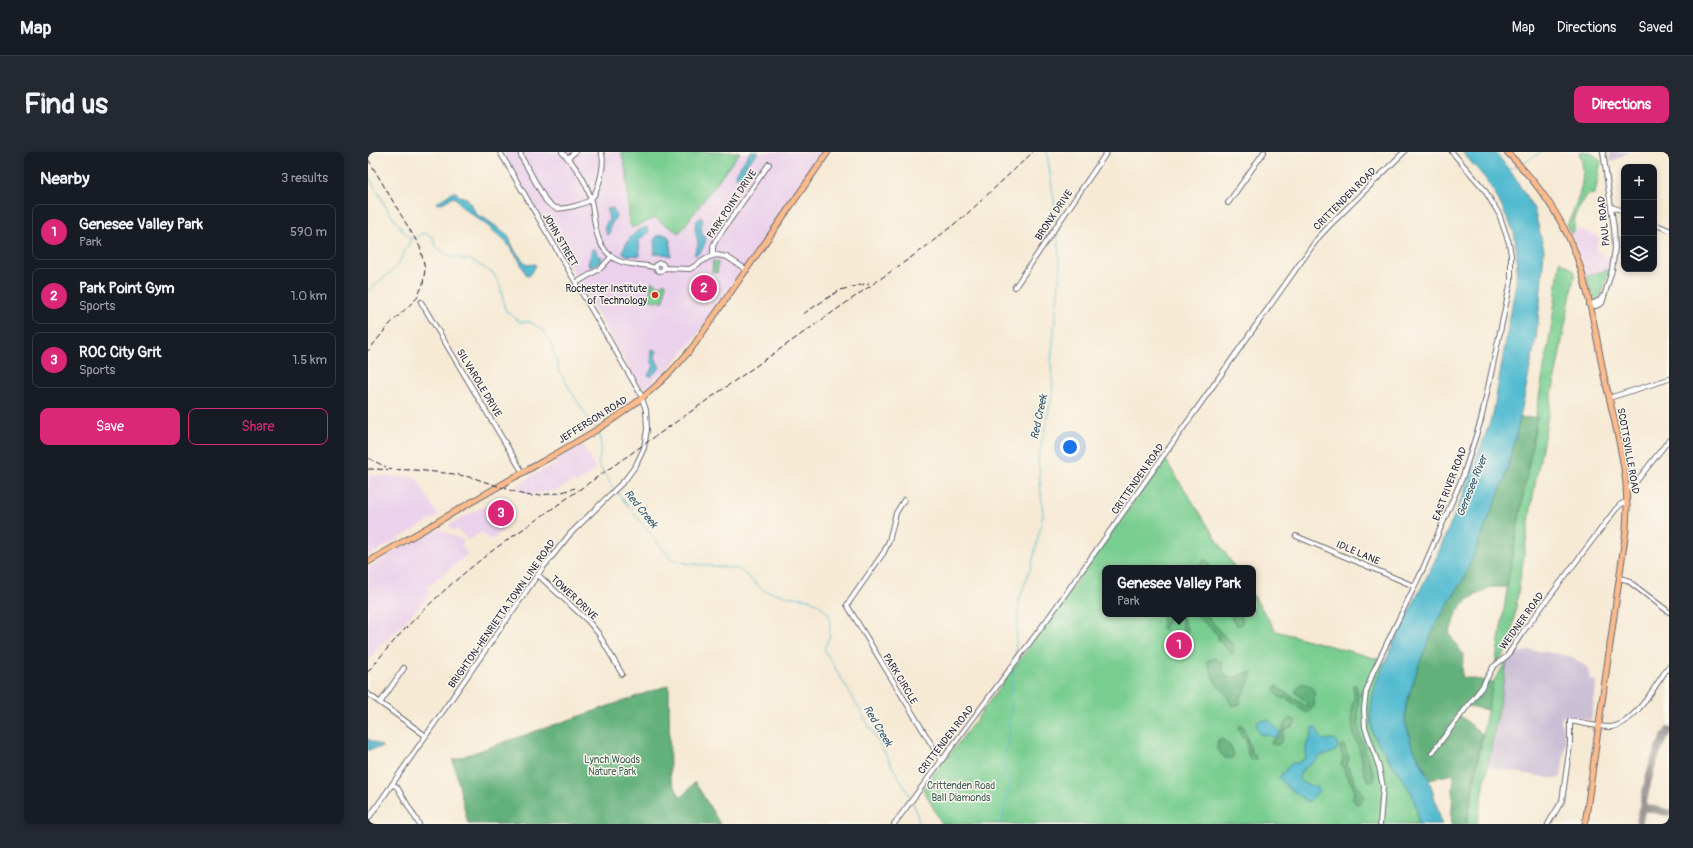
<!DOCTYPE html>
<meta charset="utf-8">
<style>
:root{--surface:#171b24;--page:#242831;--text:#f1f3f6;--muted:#9ea1a6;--line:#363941;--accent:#db2777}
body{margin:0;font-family:Pangolin,sans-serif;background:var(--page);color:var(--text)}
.controls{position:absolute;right:12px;top:12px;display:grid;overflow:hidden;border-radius:8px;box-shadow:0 2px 6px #0003}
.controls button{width:36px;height:36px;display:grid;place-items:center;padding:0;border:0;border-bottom:1px solid var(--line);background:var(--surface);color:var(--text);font:20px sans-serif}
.you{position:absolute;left:702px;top:295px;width:14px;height:14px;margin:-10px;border:3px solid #fff;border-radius:50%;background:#1a73e8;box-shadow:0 0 0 6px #1a73e833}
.badge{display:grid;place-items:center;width:26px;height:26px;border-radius:50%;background:var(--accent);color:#fff;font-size:13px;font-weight:700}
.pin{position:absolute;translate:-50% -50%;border:2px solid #fff;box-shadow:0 1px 4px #0006}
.popup{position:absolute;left:734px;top:413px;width:154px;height:52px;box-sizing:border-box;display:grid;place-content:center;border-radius:8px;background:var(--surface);filter:drop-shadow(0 1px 3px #0005);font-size:13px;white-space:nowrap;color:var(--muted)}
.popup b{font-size:15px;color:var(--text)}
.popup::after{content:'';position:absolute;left:50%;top:100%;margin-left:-8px;border:8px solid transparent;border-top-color:var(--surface)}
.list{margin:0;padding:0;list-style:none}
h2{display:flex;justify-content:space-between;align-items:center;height:52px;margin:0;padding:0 16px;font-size:17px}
h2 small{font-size:13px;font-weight:400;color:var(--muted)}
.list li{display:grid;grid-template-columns:26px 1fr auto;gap:12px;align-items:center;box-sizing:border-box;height:56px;margin:0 8px 8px;padding:0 8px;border:1px solid var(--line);border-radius:8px}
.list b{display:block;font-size:15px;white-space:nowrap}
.list p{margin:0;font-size:13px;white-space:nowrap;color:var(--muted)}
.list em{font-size:13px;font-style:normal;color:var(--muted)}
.actions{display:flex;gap:8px;padding:12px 16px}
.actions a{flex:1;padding:9px 0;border:1px solid var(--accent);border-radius:8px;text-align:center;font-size:14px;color:var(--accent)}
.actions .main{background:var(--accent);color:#fff}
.icon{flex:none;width:22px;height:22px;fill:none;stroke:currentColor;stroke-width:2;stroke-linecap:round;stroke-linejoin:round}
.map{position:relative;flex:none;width:1301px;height:672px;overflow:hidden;border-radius:8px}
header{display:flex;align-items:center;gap:24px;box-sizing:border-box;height:56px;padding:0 20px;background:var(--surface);border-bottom:1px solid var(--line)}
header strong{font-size:19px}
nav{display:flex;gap:22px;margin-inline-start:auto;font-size:14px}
.intro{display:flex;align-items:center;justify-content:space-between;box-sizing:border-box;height:96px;padding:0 24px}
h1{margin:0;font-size:28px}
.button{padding:10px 18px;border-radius:8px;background:var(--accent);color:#fff;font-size:14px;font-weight:700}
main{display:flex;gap:24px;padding:0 24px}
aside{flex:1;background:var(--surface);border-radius:8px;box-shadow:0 2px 6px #0003}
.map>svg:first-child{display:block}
.built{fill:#ebd1eb}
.industrial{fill:#cbbfd5}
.green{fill:#78cd90;stroke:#4d7866}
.forest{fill:#62b07a;stroke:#42695a}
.water{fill:#53bbd0;stroke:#3a6e86}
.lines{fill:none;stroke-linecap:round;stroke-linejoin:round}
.stream{stroke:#53bbd0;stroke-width:1}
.taxiway{stroke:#8c8688;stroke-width:7}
.minor-casing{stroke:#6c6871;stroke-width:6}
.major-casing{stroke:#6c6871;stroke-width:7}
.minor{stroke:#fff;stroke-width:4}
.major{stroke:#fbbb8c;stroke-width:5}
.rail{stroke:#22223b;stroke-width:1;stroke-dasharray:6 3;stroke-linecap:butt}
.poi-dot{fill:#c8321e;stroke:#fbf7ec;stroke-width:1.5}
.labels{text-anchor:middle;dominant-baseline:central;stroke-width:3;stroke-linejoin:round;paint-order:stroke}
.street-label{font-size:10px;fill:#22223b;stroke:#fbf7ec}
.poi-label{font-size:10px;fill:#22223b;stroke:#fbf7ec;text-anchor:end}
.park-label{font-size:10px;fill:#405e59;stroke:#fbf7ec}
.water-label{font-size:11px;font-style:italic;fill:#33586f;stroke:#fbf7ec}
</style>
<header>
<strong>Map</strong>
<nav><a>Map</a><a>Directions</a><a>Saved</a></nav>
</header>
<div class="intro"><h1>Find us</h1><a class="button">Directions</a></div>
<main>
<aside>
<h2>Nearby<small>3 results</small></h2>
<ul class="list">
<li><span class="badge">1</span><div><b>Genesee Valley Park</b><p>Park</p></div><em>590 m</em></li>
<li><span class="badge">2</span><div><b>Park Point Gym</b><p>Sports</p></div><em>1.0 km</em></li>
<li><span class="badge">3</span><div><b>ROC City Grit</b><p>Sports</p></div><em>1.5 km</em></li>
</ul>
<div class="actions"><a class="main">Save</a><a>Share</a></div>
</aside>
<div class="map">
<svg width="1301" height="672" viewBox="0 0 1301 672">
<rect width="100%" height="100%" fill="#fbf7ec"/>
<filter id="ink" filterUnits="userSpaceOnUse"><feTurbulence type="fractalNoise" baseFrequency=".025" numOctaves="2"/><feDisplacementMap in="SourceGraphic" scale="8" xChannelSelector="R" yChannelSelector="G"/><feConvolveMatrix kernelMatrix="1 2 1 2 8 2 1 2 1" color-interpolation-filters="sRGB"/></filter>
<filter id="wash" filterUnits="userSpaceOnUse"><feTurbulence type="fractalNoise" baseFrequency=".012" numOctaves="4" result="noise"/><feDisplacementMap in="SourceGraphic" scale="16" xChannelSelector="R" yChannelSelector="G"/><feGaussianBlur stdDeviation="0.9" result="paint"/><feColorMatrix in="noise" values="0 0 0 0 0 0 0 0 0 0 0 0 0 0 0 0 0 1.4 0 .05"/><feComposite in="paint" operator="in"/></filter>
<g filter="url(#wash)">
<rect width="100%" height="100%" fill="#f6ead5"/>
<!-- built -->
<path class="built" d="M135,0H455L327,186L302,215L278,237L272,234Z
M1214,77L1231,85V89L1227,97L1237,105L1244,108L1242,117L1219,124L1202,81Z
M216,295L227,316L225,320L208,332L205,330L187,339L164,342L155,340L148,334L167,322L188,312L187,308L207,296Z
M0,323L48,325L70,364L0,404Z
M119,353L122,355L135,378L127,386L121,387L114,380L101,388H99L95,382H93L89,377L85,379L80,373Z
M71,377L96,389L93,393L100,402L59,435L62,441L59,446L18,489L12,492L0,509V416L33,395Z"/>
<!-- industrial -->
<path class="industrial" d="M1242,0H1261L1244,10L1241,9Z
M1163,498L1202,504L1220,516L1222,528L1229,529L1223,568L1194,564L1193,570L1198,588L1193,625L1188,627L1119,615L1136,512L1144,502Z"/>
<!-- green -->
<path class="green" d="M253,0H372L311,81L287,66L264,76L261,69L259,22Z
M1211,0H1223L1233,9C1231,17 1229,38 1226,42L1219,43L1207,63L1206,80L1202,81L1199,74C1209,50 1221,26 1211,0Z
M345,109L350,110L349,121L344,120Z
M1192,109L1207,120L1165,344L1142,494L1127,514L1155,337L1184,171Z
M1242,117L1233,144L1231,146L1227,147L1223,141L1219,124Z
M283,130H286L290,134L295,131H298L296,149H287L282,148Z
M797,307L867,416H737V462H885V443L908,479L1010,507L1017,512L1008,532L1005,583L1043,640L1049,658L1050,672H574L555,637L608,568Z
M1139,510L1109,672H1099L1124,531Z"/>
<!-- forest -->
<path class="forest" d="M1169,265L1139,435H1123L1099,448L1090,459L1081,482L1095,502L1094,525L1125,530L1120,558L1095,553L1089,561L1114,582L1098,672H1083L1086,622L1061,627L1043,591L1037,569L1038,552L1052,509L1068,472L1096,426L1137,326L1152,266Z
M837,407L841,412L840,416L821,415L832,413Z
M794,462H799L800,469L796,478L794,476L795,471Z
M813,462H815L816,469L820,478L818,491L814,495L811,494V493C820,483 812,473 813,462Z
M827,462H837L839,464L854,482L863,490L866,496L864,502L850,488V483Z
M861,462H872L875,470L871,474L868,472Z
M846,506L854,510V517L858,525L863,526L881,520L885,522L879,533L876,542L872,544V552L864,554L856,539L850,534L845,526L839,509Z
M933,532C950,532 946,544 946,555L938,561L918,546H912L906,537L908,534L937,554H939V551L927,540Z
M987,532C993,545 989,558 990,571C992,591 1003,609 1007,628L1002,631C994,622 995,610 992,599C989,590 984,580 984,570C984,565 983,559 984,554C986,546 988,542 984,534Z
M301,533L302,626L313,646L327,630L352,672H100L85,608Z
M923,566L927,568V572L925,574L916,578L914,588L910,593L903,592L904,588C919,583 910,573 923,566Z
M872,573L875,574L884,601L887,602L888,607L884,608C878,604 880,596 878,590C875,585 872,581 870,575Z
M853,586L862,594L866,603L864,606H857L849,597L850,588Z
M976,593L981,606L979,613L989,634L995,640L996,647L992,651L988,652L985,647L986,637L973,612L975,607L972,594Z"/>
<!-- water -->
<path class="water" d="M382,0H391L379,12L374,24L368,25L367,23Z
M1094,0L1128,1L1145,23L1166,57L1176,98L1172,149L1168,186L1152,266L1137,326L1096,426L1068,472L1052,509L1038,552L1037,569L1043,591L1061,627L1074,672H1050L1049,658L1043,640L1005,583L1002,565L1004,549L1008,532L1025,492L1068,406L1095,343L1125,262L1148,131L1149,101L1146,80L1128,43L1117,26Z
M85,40H88L91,44L99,46L109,63L116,66L139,82L147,99L159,113L167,112L168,114L161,124H159L150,106L139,91L120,74L94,55L88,46L85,45L72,52L68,51Z
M245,56L248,64L242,75V82L239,83L236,76L241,67L239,57Z
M333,65L335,69L333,74L334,83L338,86C337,93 334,100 328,103L326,102C327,99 330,95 330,93C330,83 322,73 333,65Z
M279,75L281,80L271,88L272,104L258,103L254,100C260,88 265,79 279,75Z
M295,82L300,84L302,89L303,104L296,102H286L287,99L286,89L288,85Z
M224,97H227L230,103L234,105L233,109L224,114L220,113Z
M284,197L289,199L287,205L292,216L282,225L280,223L286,214L283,209Z
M894,568L902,569L912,580L908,586L901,583L891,582L888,571Z
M945,575L948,576L951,583L956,588L964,587L968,588L970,596L964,601L952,604L948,609L933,619L931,626C936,634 943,632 950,636L951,639L940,650L917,633L911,625L924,611H930L938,606V594L943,584Z
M0,587L15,595L0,598Z"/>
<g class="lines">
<!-- stream -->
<path class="stream" d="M679,0L687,56L688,73
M1153,13L1173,0
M1141,18L1150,14
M0,23L22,62L42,87
M0,139L29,115L43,87L57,81L65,85L68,95L85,107L88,104L96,108L101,107L125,121L132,133L137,158L152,170H162L176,179L184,194L191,219L204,241L227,277
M229,279C235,289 233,302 230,312L246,337
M248,339L303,407L317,411L371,417L395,438L419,444L441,447L450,452L461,462L462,483L456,497L543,646
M647,507L651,448L664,412L675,363L670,307L685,240L683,210L692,120L689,78
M545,651L549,661L550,672
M633,672L642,633L634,611L642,584L641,571L644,555L642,542L646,517"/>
<!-- taxiway -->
<path class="taxiway" d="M1275,655L1301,661
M1271,672C1278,639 1282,606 1301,578"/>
</g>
</g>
<g filter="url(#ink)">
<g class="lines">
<defs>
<path id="minor" d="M152,0L154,6L178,49C181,52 184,55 188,56C195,58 218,52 223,47C231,39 238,9 233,0
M194,0C206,12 217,27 222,44C228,66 224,93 247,107C260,115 275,111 288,116
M200,6L207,0
M860,51L896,0
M1243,55L1256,59
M1286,72L1301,78
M345,104V94L348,88L401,12
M288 115a4 4 0 1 1 8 0a4 4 0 1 1-8 0Z
M296,116L322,117L341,105L349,103L359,105L379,118
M208,131L233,116L243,105
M647,135L739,0
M53,150L155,321
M1221,153L1228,154L1234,151L1236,145L1244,118L1247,96L1246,76L1235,0
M1221,153L1232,148L1235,144
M1241,246L1301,227
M1259,337L1268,330L1301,288
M536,348L528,361L521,389L516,400L479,453L573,608
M928,384L1046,434
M170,423L220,469L230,481L254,522
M1251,426L1259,428L1301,460
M0,542L58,584
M12,551L36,516
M1064,601L1114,535L1125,515L1139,504L1154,481L1248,357L1253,352L1259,350
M24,632L29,635L51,672
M0,667L173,418L202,382L257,328L268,313L276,296L279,277L278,258L272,241L132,0
M526,672L681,465L950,86L963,72L1036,0
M1012,672L1015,635L1011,615L997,575L996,557L998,540L1005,520L1054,419L1095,324L1113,268L1143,129V103L1141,91L1131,62L1116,37L1084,0
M1180,672L1194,649L1202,593V569C1214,571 1229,575 1242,575C1266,574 1288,532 1301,514"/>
<path id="major" d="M1139,0C1169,30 1194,65 1209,105C1222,143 1228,184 1236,224C1244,259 1254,295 1258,331L1259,355L1258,378L1217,672
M0,410C48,382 96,354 145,326C211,289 279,255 326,193L460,0"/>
</defs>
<!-- minor casing -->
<use href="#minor" class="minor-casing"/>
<!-- major casing -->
<use href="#major" class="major-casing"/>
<!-- minor -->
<use href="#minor" class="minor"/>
<!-- major -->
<use href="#major" class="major"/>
<!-- rail -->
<path class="rail" d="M0,7L52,95L57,117L55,132L49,146L20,174L0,199
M435,162L472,138L501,131
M0,306L18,315
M0,317L47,318L86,322L106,326L153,342L163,344L191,341L207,336
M0,520C37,473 80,432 128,396L555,97L600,61L665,0"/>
</g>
</g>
<!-- markers -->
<circle class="poi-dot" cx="287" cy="143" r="4"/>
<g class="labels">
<!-- street labels -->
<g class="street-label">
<text transform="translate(977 47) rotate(-45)">CRITTENDEN ROAD</text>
<text transform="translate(364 52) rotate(-56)">PARK POINT DRIVE</text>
<text transform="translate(686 63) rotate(-56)">BRONX DRIVE</text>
<text transform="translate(1236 69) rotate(-96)">PAUL ROAD</text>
<text transform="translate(192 88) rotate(60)">JOHN STREET</text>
<text transform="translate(111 231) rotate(59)">SILVAROLE DRIVE</text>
<text transform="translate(225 268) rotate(-32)">JEFFERSON ROAD</text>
<text transform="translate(1260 299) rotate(80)">SCOTTSVILLE ROAD</text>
<text transform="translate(770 327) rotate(-55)">CRITTENDEN ROAD</text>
<text transform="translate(1082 332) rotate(-69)">EAST RIVER ROAD</text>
<text transform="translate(990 401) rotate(23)">IDLE LANE</text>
<text transform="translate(206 446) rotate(43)">TOWER DRIVE</text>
<text transform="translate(134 462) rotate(-55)">BRIGHTON-HENRIETTA TOWN LINE ROAD</text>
<text transform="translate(1154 469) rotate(-54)">WEIDNER ROAD</text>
<text transform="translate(532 527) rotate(59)">PARK CIRCLE</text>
<text transform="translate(578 588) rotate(-52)">CRITTENDEN ROAD</text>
</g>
<!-- poi labels -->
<g class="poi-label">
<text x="279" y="137">Rochester Institute<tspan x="279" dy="12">of Technology</tspan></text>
</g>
<!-- park labels -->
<g class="park-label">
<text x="244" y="608">Lynch Woods<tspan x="244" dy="12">Nature Park</tspan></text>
<text x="593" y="634">Crittenden Road<tspan x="593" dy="12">Ball Diamonds</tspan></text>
</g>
<!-- water labels -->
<g class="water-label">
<text transform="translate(671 265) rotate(-78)">Red Creek</text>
<text transform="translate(1104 334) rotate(-68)">Genesee River</text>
<text transform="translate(273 357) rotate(51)">Red Creek</text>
<text transform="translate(510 574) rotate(59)">Red Creek</text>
</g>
</g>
</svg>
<div class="controls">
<button>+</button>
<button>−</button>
<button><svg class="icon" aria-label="layers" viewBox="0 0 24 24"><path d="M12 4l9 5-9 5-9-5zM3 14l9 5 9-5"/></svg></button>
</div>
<div class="you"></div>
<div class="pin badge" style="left:811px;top:493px">1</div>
<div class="popup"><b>Genesee Valley Park</b>Park</div>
<div class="pin badge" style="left:336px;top:136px">2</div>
<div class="pin badge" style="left:133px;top:361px">3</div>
</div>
</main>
